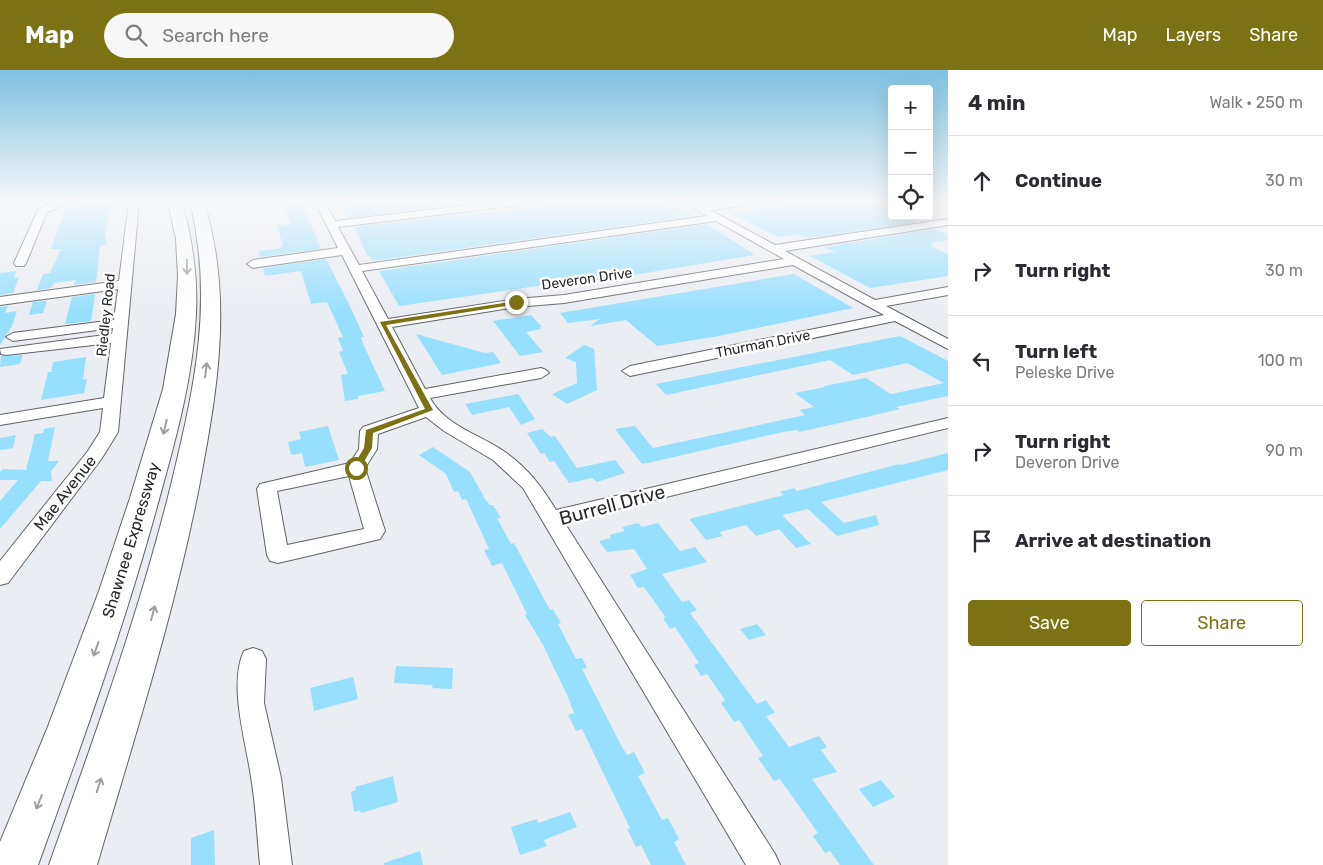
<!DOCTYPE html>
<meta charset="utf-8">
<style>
:root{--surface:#fff;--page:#f7f7f7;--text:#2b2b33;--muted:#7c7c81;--line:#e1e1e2;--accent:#7c7213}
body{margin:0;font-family:Rubik,sans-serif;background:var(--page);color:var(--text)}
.controls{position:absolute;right:15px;top:15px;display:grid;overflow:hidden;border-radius:5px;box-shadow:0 5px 20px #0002}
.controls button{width:45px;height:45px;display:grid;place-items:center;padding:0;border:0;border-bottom:1px solid var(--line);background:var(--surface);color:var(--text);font:25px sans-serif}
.stop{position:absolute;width:15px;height:15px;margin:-11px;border:4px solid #7c7213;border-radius:50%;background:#fff}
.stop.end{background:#7c7213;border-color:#fff;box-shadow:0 1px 5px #0008}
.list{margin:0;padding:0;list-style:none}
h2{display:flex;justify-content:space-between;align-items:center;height:65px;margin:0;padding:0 20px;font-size:21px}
h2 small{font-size:16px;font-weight:400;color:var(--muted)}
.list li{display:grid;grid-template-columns:32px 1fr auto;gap:15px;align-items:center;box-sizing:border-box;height:90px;padding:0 20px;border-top:1px solid var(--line)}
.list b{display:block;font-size:19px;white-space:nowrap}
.list p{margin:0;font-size:16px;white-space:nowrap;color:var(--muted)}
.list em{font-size:16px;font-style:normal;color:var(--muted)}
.actions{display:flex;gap:10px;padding:15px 20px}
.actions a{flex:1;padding:11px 0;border:1px solid var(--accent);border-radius:5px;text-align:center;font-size:18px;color:var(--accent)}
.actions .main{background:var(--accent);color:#fff}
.icon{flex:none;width:28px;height:28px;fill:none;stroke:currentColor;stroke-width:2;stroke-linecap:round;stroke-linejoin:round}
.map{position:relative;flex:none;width:948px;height:795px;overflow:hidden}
header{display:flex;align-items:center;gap:30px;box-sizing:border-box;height:70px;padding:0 25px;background:var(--accent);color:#fff}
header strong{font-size:24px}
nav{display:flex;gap:28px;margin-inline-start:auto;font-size:18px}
.search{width:350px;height:45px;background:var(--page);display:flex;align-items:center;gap:12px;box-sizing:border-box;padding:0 18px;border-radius:28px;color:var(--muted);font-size:19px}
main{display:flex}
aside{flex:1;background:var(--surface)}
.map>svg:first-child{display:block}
.building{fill:#97dffe}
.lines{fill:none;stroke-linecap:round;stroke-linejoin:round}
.minor-casing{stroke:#616367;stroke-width:2}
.highway-casing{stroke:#616367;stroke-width:2}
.minor{fill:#fff;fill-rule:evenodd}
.highway{fill:#fff;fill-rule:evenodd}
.oneway{stroke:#9e9e9f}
.route{fill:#7c7213}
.labels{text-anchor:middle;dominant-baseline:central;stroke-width:5;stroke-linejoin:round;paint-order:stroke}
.far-street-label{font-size:14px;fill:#27282a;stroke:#fff}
.street-label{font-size:16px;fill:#27282a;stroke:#fff}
.near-street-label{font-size:19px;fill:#27282a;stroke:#fff}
</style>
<header>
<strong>Map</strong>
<div class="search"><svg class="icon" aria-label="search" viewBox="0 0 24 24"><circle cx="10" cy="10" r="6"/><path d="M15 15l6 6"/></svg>Search here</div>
<nav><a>Map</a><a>Layers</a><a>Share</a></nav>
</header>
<main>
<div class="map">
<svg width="948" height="795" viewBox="0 0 948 795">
<rect width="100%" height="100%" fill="#eaedf2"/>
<!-- building -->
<path class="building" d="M287,132H301L321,179L260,187L258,181L281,178L280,176H283L277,156L292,154L284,138L289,135Z
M425,132H448L451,135L348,148L342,137L381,133L384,136Z
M584,132H663V137L673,136L693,146L373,191L366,183L354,157Z
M814,132H885L886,137L892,139V146H911L914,147L908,148L917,152L808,168L798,164L778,167L730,143Z
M111,134L105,164L107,174L100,176L96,212L74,215L76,210L54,213L51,218L37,220L43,204L50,203L61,179H51L66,137Z
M707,154L755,185L608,209L548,218L545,215L523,218L399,236L379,201Z
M935,159L948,164V170L930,173L933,174L929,175L948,184V206L870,218L810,186L835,182L824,177Z
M326,189L349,234L364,267H361L363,274L385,321L358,326V329L345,331L341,305L348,304L339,282L343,281L338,268L343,267L327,232L311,234L301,201L265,206L263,198Z
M16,201L14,208L19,207L13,223L0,225V203Z
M794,204L853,238L719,266L657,276L626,250L590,256L600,249L568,253L560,243Z
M95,224L91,251L65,254L72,227Z
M47,231L43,243L29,245L33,232Z
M8,236L5,243L17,241L12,256L0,275V237Z
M531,245L542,257H539L541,259L526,262L543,282L520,286L493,251Z
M416,264L485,283L493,282L501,293L442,305Z
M900,266L948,291V326L896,337L900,339L862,348L799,362L797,360L783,362L648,393L642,394L615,359L635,356L653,378L805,345L800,340L814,337L795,323L825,317L824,316L866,308L891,324L944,313L907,293L853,305L830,290L666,325L656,314Z
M584,275L594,279L597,320L567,334L552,324L577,313L576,292L565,288Z
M23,285L20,294L0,297L1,286Z
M86,287L83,310L87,309L84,323L41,330L48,302H51L53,292Z
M518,324L535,349L521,355L509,337L472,345L465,334Z
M328,356L339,390L305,397L302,383L291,385L288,372L301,369L299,362Z
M55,357L48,391H59L51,401L52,411H41L0,459V431L18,410H0V402L3,399L26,400L35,364L43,363L44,359Z
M542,359L551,367L555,366L577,398L615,390L625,403L597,412L592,408L569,413L554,391L550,392L544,383L541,384L527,363Z
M16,365L13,378L0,380V368Z
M433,377L470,402L485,429L490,435H493L501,448H497L511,474L514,473L550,540L553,539L561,553L558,554L576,589L582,588L587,598L582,599L620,673L627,685L634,682L645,703L638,706L662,750L668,748L679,769L674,772L686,795H651L641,775L636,777L627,759L630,758L582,659L576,661L568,645L574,643L568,627L543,575L525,545L527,544L502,493L492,496L484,480L489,479L466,429L462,430L458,421L454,422L446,404L419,385Z
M948,383V400L821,432L844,453L876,445L879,455L837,466L808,439L782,445L811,474L796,478L779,459L756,466L746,455L719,462L723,466L706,470L689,449L784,425L780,422L794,418L797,421L899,394L901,395Z
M638,453L642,457L658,453L680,481L695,477L707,492L662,504L682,532L689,530L697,540L690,543L757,634L766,630L775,643L766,646L789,677L819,666L827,677L821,680L837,702L812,709L874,795H840L830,781L825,783L813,766L818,763L780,709L774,711L758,688L763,686L739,650L734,652L721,633L725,630L707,604L701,606L694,595L699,593L675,557L670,559L663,548H666L644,517L638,518L630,505L647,499L634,479L607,482L599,471L611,468L609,465L625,461L622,457Z
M757,554L766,565L749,570L740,559Z
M396,596L453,598L452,619L432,618L433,615L394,613Z
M353,607L358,629L314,641L310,618Z
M393,706L398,732L361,743L360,740L354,742L351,722L356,720L355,717Z
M881,710L895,727L873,737L859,719Z
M570,742L577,757L544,770L547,776L520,785L511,757L537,749L538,753Z
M214,760L215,795H191V768Z
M420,781L423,795H384V793Z"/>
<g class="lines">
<defs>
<path id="minor" d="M51,132H73L47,142L26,193L24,196H16L14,193L38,140Z
M129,132H139L118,362L102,388L8,513L0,515V491L88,381L100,362L103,338L0,355V345L104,328L111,273L6,285L1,284L0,279L112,264L113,258L13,271L6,267L13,263L114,250L118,219L0,235V227L119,211Z
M315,132H325L335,151L496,132H525L520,135L338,157L359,195L707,146L683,132H695L701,135L754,132L749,135L710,140L775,175L948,149V155L785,181L875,230L948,217V225L886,236L948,269V279L895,251L630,306L622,301L630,296L884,245L793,195L564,233L516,237L392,257L425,319L541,298L546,300L549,303L541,308L430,328C445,356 481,365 505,382C528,398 542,417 556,440L948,348V358L564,452L775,784L780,795H746L523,418L493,390L444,361L426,347L378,364L377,379L365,398L385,461L380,469L278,493L270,491L267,485L257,419L260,414L350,393L359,379L360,361L363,357L419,338L342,185L253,198L247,194L253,190L338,178ZM716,151L784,189L564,225L516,229L388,249L362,201ZM349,406L364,459L287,475L277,421Z
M253,578L262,581L266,589L264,633L281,708L292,795H260C257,766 256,736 251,707C246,672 228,614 244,581Z"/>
<path id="highway" d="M168,132H182C192,169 198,205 196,244C193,312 173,379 155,444C122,563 80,679 38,795H0V772L47,659L99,521L130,428L163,319L176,244L178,206L176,169Z
M190,132H204C233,227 218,316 200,412C175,542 134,668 97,795H49C94,668 140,541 172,411C195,315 214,230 190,132Z"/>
</defs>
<!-- minor casing -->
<use href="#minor" class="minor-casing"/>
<!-- highway casing -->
<use href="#highway" class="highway-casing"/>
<!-- minor -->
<use href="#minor" class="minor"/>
<!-- highway -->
<use href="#highway" class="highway"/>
</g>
<!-- one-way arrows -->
<defs><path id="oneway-shaft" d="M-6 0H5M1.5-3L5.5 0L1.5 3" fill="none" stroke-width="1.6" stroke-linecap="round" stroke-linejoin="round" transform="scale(1.25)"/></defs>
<g class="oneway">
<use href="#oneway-shaft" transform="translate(187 197) rotate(89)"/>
<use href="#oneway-shaft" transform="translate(206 300) rotate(-83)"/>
<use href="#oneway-shaft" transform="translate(165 357) rotate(103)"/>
<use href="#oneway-shaft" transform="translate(153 543) rotate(-75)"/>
<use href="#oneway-shaft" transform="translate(96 579) rotate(110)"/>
<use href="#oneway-shaft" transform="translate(99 715) rotate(-72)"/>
<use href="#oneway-shaft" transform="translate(39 732) rotate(112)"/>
</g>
<!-- sky -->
<linearGradient id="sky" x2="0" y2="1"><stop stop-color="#7ec1e0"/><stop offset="0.54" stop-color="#f6f7f9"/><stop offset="1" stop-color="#f6f7f9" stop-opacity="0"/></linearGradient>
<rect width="948" height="243" fill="url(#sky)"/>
<!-- route -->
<path class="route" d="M516,231L518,234L386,255L433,340L373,363L372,378L359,400H353L352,398L364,378L366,360L425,339L380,252Z"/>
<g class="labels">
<!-- far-street labels -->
<g class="far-street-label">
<text transform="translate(587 209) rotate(-8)">Deveron Drive</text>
<text transform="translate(106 245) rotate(-84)">Riedley Road</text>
<text transform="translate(763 274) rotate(-11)">Thurman Drive</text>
</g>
<!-- street labels -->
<g class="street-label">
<text transform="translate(65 423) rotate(-52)">Mae Avenue</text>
<text transform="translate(131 470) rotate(-73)">Shawnee Expressway</text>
</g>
<!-- near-street labels -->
<g class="near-street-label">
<text transform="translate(612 435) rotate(-15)">Burrell Drive</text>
</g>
</g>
</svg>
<div class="controls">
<button>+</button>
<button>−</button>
<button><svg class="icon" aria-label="locate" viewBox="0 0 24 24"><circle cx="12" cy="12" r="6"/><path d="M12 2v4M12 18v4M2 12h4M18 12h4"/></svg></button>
</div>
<div class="stop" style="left:356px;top:398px"></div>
<div class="stop end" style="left:516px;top:232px"></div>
</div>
<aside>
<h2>4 min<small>Walk · 250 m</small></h2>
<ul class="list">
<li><svg class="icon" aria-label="ahead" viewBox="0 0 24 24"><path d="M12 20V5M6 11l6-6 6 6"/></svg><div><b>Continue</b></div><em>30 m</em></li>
<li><svg class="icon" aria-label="right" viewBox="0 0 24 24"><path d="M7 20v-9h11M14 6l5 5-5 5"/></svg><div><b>Turn right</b></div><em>30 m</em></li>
<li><svg class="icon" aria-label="left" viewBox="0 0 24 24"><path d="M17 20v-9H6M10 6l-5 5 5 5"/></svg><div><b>Turn left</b><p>Peleske Drive</p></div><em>100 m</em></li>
<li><svg class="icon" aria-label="right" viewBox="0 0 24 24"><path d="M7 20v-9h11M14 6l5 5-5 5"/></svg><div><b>Turn right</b><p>Deveron Drive</p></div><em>90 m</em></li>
<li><svg class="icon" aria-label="arrive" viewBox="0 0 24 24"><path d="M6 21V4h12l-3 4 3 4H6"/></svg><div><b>Arrive at destination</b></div></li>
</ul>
<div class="actions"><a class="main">Save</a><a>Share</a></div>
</aside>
</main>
